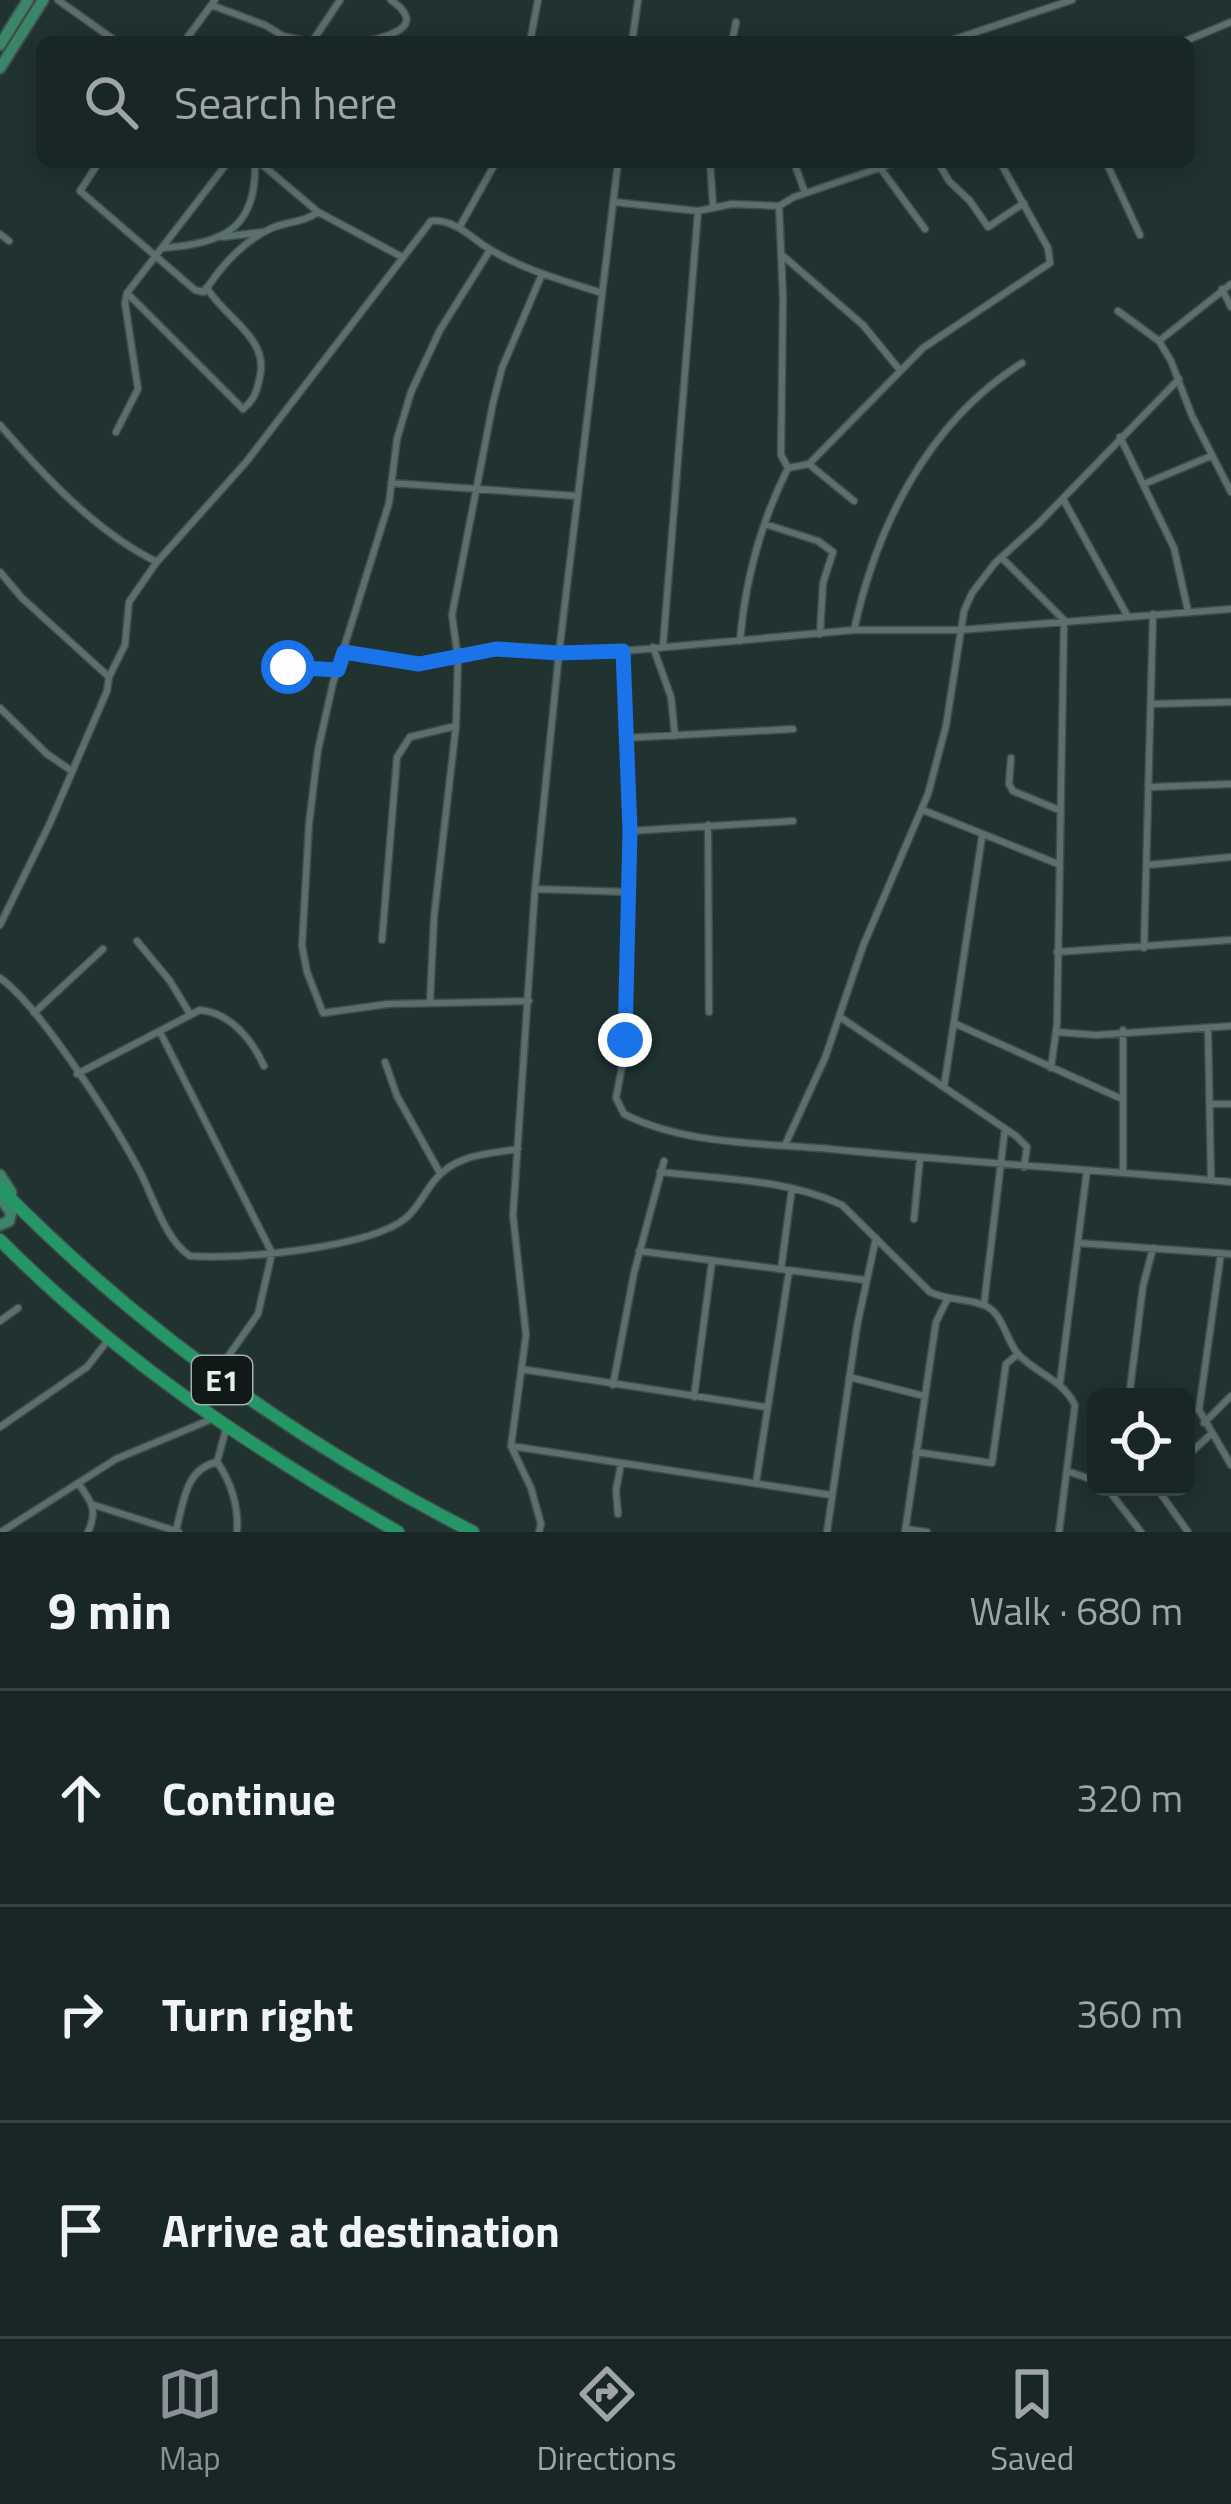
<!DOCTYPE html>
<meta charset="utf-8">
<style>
:root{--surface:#182625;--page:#212e2d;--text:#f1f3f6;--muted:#9fa5a7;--line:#364342;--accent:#8c9099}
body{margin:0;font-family:"Titillium Web",sans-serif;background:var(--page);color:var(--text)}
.controls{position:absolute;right:36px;bottom:36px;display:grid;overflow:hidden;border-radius:18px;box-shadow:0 6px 30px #0003}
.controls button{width:108px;height:108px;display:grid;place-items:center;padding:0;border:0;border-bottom:3px solid var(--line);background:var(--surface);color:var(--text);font:60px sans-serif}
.stop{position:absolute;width:36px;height:36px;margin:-27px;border:9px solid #1a73e8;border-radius:50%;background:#fff}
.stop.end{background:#1a73e8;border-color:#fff;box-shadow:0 3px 12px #0008}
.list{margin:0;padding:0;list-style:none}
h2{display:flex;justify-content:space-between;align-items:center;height:156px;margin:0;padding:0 48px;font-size:51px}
h2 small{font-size:39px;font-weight:400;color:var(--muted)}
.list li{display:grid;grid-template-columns:78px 1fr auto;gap:36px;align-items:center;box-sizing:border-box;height:216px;padding:0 48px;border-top:3px solid var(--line)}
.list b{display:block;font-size:45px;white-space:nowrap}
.list em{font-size:39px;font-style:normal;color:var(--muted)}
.icon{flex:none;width:66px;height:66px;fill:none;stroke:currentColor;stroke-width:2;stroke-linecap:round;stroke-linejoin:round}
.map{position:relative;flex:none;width:1231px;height:1532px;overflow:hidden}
.search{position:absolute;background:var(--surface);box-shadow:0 6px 30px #0003;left:36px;right:36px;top:36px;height:132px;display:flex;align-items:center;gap:30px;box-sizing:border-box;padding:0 42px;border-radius:18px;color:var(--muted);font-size:45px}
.sheet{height:804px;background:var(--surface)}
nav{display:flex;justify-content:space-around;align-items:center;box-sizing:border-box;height:168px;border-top:3px solid var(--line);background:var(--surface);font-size:33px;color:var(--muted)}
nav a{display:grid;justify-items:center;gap:6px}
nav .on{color:var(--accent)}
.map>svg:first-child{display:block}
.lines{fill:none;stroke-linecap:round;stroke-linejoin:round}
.street-casing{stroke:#3d4e4c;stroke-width:9}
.primary-casing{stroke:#3d4e4c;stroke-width:14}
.highway-casing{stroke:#3d4e4c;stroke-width:15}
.street{stroke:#5b6f6d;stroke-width:6}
.primary{stroke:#3b8668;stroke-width:10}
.highway{stroke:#259665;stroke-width:12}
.route{stroke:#1a73e8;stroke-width:15}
.labels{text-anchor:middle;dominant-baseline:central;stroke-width:12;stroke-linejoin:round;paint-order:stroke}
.shield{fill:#111918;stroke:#a5b0ae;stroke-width:3}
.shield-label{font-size:30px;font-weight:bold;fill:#e4f0ee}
</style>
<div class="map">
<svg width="1231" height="1532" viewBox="0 0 1231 1532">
<rect width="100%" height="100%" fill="#203331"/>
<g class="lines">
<defs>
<path id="street" d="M58,0L117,42
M211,5L265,25L283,36L309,42
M184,42L215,0
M312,42L340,0
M365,42C388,36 429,27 391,0
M530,42L538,0
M632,42L638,0
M732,42L736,22
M946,42L1072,0
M1183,42L1231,22
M99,162L80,191L195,290L204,292L206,288
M259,162L318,212L402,257
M710,162L713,205
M794,162L805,193
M938,162L949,181L970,201L988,227L1024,203
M1106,162L1140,235
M881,169L925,229
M614,202L698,211L732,204L779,206L794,197L897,162
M459,228L496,162
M0,234L9,241
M222,237L263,232
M163,248C224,243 257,229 255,162
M490,250L440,330L411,392L397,439L389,503L333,683L318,750L309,824L302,946L307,972L323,1013L388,1004L529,1001
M782,255L863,325L899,369
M207,288C223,264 245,240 272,228C288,221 303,223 318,212
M1222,289L1231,307
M127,293L243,409C255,399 257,391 260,376C269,338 224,317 207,288
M1118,311L1159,341L1171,361L1192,416L1231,492
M1159,341L1231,284
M0,425C44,476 96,532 157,562L247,461L431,221C451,219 467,233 483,245C519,269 562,280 602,293
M116,432L138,389L125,303L127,293L228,162
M1120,437L1174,548L1188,611
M810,465L854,501
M788,468L809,464L923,348L1050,263L1048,248L1000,162
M391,483L577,496
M1144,484L1211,456
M1063,499L1127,615
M765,524L818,541L833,552L823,583L820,634
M1002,558L1064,620L1057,1024L1051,1068
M0,572L22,598L109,677
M854,630C877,525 928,422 1022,363
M740,641C745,581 761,522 788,468L781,455L783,297L779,206
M663,646L698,211
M653,647L671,697L675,736
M623,651L630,892L624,1056L616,1098L624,1114C685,1145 763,1143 830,1149C964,1162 1097,1170 1231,1182
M346,652L419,664L497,649L559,653L623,651L854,630H960L1231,609
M270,669H338
M1152,704L1231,702
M0,708L47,754L72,771
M624,738L793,729
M1011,758L1009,784L1013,791L1059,810
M1151,787L1231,784
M923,810L1058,864
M708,825L709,1012
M630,831L793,821
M1148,865L1231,857
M535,889L630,892
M0,925L50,823L107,691L109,677L125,645L129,602L156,563
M382,940L397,757L410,737L456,726
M137,941L170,981L190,1014
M1144,948L1153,614
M1057,952L1231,940
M0,978C39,1005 114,1123 138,1168C153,1195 164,1239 190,1256C238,1260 369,1248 406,1218C418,1208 425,1192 434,1181C455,1154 488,1154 518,1149
M430,1002L434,917L456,726L458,659L452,615L493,403L502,368L542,274
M34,1013L103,949
M840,1017L1016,1136L1027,1147L1024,1167
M956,1024L1122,1099
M1208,1029L1211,1180
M1123,1030V1170
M160,1032L272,1253L258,1314L217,1372
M1056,1032L1096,1035L1231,1026
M385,1062L397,1096L440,1173
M77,1074L200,1010C231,1013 252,1040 264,1066
M944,1087L982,837
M1210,1104H1231
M785,1145L825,1058L863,946L928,794L946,726L964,611L972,593L995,563L1038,524L1179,379
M660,1172C721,1179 787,1179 842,1205L930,1292C948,1301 968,1298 986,1306C1003,1314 1006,1340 1018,1354C1037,1374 1062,1379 1075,1405L1059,1532
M914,1219L920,1158
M1079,1243L1231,1254
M639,1251L865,1280
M1221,1253L1199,1410L1231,1465
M781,1269L792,1188
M984,1304L1005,1129
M0,1321L18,1308
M521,1369L766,1407
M849,1377L924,1396
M1060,1383L1087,1170
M613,1385L634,1273L664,1161
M694,1397L712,1261
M1129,1397L1143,1286L1153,1248
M1204,1423L1231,1396
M0,1427L87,1367L108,1340
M226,1429L217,1462C231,1481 239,1508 237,1532
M511,1446L831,1495
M916,1452L992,1463L1006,1364L1018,1354
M1186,1457L1210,1435
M1067,1471L1096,1481
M78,1483C92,1502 98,1510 88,1532
M756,1483L789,1271
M1106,1487L1141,1532
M1156,1487L1188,1532
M94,1505L179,1532
M618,1514L616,1490L621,1464
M906,1529L927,1532
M176,1530C184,1502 185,1469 217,1462
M1,1532L116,1459L212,1419
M539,1532L541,1524L531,1488L511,1446L526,1335L513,1215L535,889L559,653L618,162
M827,1532L857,1326L876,1238
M905,1532L936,1322L947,1300"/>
<path id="primary" d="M0,45L28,0
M0,68L43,0
M0,1175L11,1192V1213
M0,1225L9,1221L11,1213L2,1200"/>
<path id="highway" d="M0,1188C137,1328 299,1443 473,1532
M0,1240C118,1359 253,1449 398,1532"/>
</defs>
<!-- street casing -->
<use href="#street" class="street-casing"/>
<!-- primary casing -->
<use href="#primary" class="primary-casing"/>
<!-- highway casing -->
<use href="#highway" class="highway-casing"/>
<!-- street -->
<use href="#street" class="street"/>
<!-- primary -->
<use href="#primary" class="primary"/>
<!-- highway -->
<use href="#highway" class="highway"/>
</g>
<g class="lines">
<!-- route -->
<path class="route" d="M288,667L338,670L344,652L419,664L496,649L559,653L623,651L630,831L625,1040"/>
</g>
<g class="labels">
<!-- shield labels -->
<rect class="shield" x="192" y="1356" width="60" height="48" rx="9"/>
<g class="shield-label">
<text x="222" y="1380">E1</text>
</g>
</g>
</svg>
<div class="controls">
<button><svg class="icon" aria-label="locate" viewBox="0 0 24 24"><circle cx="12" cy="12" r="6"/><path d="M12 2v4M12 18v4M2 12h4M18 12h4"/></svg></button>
</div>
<div class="stop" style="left:288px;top:667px"></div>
<div class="stop end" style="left:625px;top:1040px"></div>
<div class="search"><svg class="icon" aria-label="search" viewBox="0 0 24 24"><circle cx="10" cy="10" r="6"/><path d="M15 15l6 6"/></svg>Search here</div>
</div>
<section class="sheet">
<h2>9 min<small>Walk · 680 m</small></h2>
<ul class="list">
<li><svg class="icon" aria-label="ahead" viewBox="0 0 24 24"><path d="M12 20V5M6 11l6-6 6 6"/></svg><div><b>Continue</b></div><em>320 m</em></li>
<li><svg class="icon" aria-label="right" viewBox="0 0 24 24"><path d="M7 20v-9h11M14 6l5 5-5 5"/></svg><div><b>Turn right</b></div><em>360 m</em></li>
<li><svg class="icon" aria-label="arrive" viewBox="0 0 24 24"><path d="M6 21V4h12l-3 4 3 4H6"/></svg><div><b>Arrive at destination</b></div></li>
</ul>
</section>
<nav>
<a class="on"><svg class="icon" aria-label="map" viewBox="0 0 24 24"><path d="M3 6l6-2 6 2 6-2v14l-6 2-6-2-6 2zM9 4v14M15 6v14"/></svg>Map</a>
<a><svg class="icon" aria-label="directions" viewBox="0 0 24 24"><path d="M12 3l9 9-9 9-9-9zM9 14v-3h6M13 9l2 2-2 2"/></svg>Directions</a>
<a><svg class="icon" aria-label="saved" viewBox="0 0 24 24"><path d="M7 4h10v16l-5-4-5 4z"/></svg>Saved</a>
</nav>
